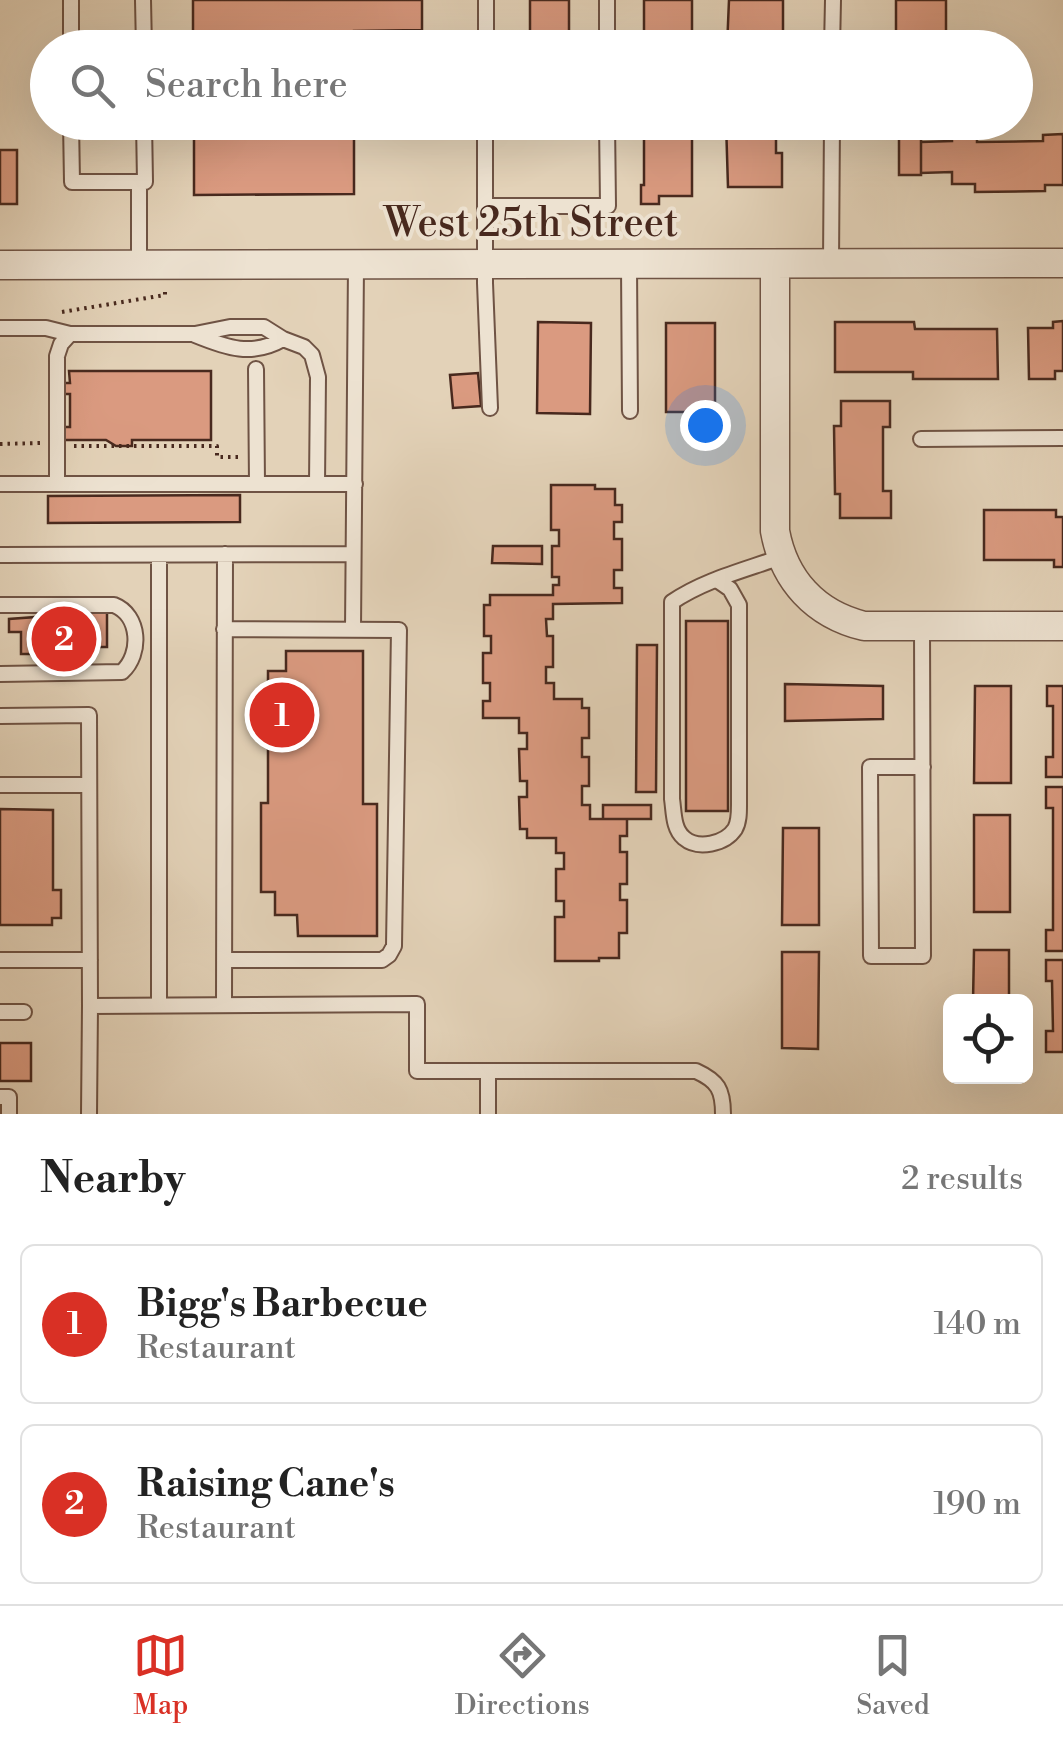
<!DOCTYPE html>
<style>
:root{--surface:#fff;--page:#f2f2f2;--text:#222;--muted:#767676;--line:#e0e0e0;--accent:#d93025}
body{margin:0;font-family:"Libre Bodoni",serif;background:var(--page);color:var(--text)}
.controls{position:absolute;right:30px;bottom:30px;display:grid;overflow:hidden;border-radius:15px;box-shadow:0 10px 40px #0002}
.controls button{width:90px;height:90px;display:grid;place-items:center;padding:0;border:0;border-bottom:2px solid var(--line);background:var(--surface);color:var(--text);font:50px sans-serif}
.you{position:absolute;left:705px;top:425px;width:35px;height:35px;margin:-25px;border:8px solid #fff;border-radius:50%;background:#1a73e8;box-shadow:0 0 0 15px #1a73e833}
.badge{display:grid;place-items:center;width:65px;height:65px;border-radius:50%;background:var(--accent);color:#fff;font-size:32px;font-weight:700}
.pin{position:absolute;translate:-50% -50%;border:5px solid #fff;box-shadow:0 2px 10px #0006}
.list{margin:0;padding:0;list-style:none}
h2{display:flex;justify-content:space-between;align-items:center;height:130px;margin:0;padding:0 40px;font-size:42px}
h2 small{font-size:32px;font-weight:400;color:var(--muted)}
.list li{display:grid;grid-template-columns:65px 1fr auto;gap:30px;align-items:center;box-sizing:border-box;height:160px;margin:0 20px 20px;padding:0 20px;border:2px solid var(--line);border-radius:15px}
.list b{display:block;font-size:38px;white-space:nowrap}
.list p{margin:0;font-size:32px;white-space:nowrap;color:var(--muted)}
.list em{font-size:32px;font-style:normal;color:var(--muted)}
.icon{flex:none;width:55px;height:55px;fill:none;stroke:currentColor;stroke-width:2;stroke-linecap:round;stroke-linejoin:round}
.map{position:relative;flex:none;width:1063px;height:1114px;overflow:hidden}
.search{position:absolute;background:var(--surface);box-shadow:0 10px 40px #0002;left:30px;right:30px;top:30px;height:110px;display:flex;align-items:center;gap:25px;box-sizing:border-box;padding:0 35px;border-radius:55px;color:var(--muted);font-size:38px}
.sheet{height:490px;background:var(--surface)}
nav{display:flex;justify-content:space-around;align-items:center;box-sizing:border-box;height:140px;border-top:2px solid var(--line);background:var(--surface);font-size:28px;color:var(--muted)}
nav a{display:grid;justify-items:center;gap:5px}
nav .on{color:var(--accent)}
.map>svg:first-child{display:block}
.building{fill:#da9a80;stroke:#48291e;stroke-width:2.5}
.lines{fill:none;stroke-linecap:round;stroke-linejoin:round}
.service-casing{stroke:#6f5344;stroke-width:18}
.minor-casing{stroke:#6f5344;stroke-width:31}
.path{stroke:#48291e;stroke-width:4;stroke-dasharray:2.5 5;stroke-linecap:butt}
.service{stroke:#ede2d1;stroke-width:14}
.minor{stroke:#ede2d1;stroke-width:28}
.labels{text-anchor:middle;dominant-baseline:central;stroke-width:8;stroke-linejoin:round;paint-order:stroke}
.street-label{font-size:40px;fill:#48291e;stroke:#ede2d1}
</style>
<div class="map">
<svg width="1063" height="1114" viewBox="0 0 1063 1114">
<rect width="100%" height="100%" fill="#e3d2b8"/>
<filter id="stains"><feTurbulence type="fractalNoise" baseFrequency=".002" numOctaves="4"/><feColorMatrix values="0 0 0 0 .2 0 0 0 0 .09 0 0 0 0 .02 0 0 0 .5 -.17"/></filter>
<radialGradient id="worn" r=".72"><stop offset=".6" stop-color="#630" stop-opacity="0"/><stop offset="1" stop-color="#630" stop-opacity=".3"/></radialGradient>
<!-- building -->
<path class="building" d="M193,0H422V30L354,31V48H193Z
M530,0H569V48H530Z
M644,0H692V48H644Z
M729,0H783V32H776V48H727Z
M896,0H946V48H896Z
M194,122H354V194L194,195Z
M644,122H692V196H659V204H641V185H644Z
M726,122H776V153H782V187H728Z
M891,122H921V175H899V130H891Z
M1063,134V185H1045V191L975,192V184H952V172L921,173V142L952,141V135H977V142L1043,141V135Z
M0,150H17V204H0Z
M1063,321V371H1055V379H1029L1028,328H1053V322Z
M538,322L591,323L590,414L537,413Z
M835,322H914L915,329H997L998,379H913V372H835Z
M666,323H715V412H666Z
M69,371H211V440H132V446H116L106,440H64V427H70V394H64V383H70Z
M478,373L481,406L453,408L450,375Z
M841,401H890V427H883V491H891V518H840V494H835L834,426H841Z
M551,485H595V489H615V505H622V522H614V539H622V570H614V588H622V603L553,604V619H546L547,636H553V667H546V683H554V699H582V708H589V738H582V757H589V786H582V805H590V819H627V836H620V852H627V884H620V900H627V933H619V958H599V961H555V917H564V901H556V869H564V853H556V838H527V829H520L519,797H527V781H520L519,749H527V733H519V718H483V701H490V683H483V653H491V636H484V605H490V595H553V585H559V577H552V546H559V530H551Z
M240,495V522L48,523V496Z
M984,510H1056V517H1063V567H1054V560H984Z
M493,546H542V564L492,563Z
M49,612H62V616H90V612H107V647H94V656L55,654V661H41V654H21V632H9V619L49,616Z
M686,621H728V811H686Z
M637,645H657L656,792H636Z
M286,651H363V804H377V936H298L297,915H275V892H261V803H268V671H286Z
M785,684L883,686V719L785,721Z
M975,686H1011V783H974Z
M1047,686H1063V777H1046V757H1053V706H1047Z
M1046,787H1063V951H1046V930H1053V808H1046Z
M603,805H651V819H603Z
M0,809L53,810V890H61V918H52V925H0Z
M974,815H1010V912H974Z
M783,828H819V925H782Z
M974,950H1009V1002H973Z
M782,952H819L818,1049L782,1048Z
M1046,960H1063V1052H1046V1031H1053L1052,981H1046Z
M0,1043H31V1081H0Z"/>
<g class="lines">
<defs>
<path id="service" d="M71,0V48
M143,0L144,48
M607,0V48
M486,48V0
M832,48L833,0
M71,122L72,182H145L144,122
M485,122V283L490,408
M139,182V265
M485,206H608L607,122
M831,264L832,122
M629,265L630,411
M0,328H46L70,334
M195,335C227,348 252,357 283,339
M256,369L257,484
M921,439L1063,438
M0,484H355
M57,484V356L61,344L70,334H195L230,327H264L283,339L304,347L312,355L318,377L317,484
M0,555L352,554
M159,555V1005
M717,580L730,589L739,605V805C739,813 739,822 735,829C725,844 698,850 684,838C673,829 674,812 672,799V602C704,580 745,570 781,557
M0,605H114C140,615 142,654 122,672L0,674
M922,626L923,956H871L870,767H923
M224,629L399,630L394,946L389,955L382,960H224
M353,630L356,265
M0,716L89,715L90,1006
M0,785H89
M0,960H90
M224,1005L225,554
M0,1012H24
M488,1071V1114
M0,1097H9V1114
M89,1114L90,1006L417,1004V1071H696C718,1081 723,1090 723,1114"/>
<path id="minor" d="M775,264V531C784,580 815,614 864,626H1063
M0,265L1063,263"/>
</defs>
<!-- service casing -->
<use href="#service" class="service-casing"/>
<!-- minor casing -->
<use href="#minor" class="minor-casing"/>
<!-- path -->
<path class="path" d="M62,312L165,295V289
M0,444L40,443
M74,446H217V457H239"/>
<!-- service -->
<use href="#service" class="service"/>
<!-- minor -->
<use href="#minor" class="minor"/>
</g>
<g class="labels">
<!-- street labels -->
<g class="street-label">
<text x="531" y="224">West 25th Street</text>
</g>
</g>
<rect width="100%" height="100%" filter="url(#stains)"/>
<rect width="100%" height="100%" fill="url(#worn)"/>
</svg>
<div class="controls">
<button><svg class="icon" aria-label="locate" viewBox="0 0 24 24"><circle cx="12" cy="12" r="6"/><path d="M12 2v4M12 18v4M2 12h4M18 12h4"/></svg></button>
</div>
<div class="you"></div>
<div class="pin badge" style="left:282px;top:715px">1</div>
<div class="pin badge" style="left:64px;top:639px">2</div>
<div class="search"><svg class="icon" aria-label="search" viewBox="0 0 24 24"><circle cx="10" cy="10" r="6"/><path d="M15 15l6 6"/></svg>Search here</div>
</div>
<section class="sheet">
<h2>Nearby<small>2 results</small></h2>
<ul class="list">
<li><span class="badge">1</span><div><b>Bigg's Barbecue</b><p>Restaurant</p></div><em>140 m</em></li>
<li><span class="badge">2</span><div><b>Raising Cane's</b><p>Restaurant</p></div><em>190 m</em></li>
</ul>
</section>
<nav>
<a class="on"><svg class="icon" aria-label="map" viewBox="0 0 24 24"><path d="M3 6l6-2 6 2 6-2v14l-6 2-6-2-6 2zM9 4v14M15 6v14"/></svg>Map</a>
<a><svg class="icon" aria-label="directions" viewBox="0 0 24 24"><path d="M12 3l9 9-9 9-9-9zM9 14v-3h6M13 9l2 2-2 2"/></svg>Directions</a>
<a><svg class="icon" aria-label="saved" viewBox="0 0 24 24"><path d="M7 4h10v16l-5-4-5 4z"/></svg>Saved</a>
</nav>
